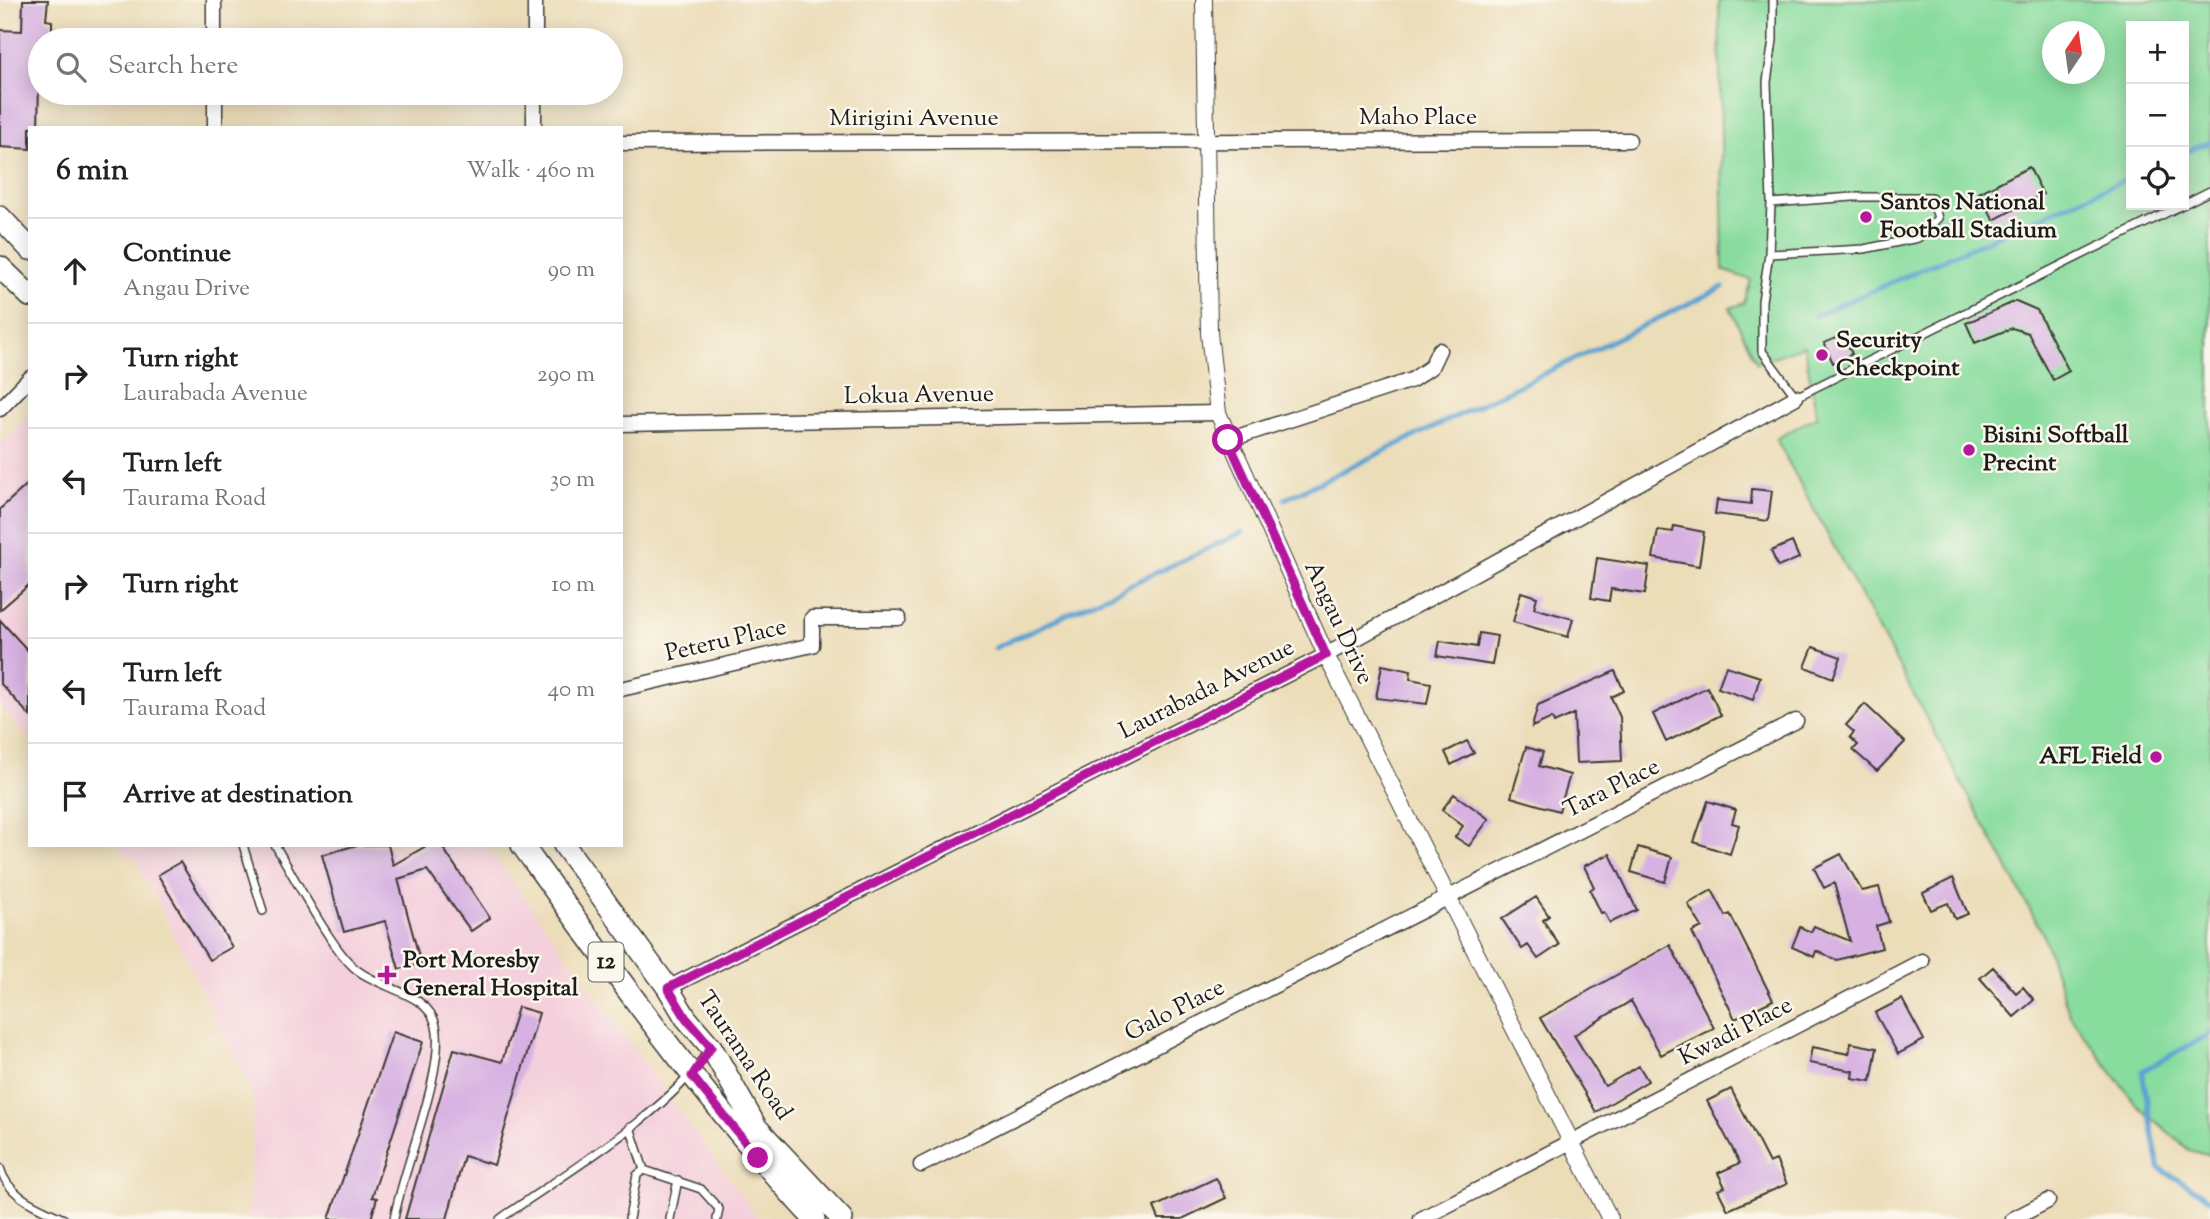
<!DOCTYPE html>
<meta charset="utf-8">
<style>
:root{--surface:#fff;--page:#f6f6f6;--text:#222;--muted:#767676;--line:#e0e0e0}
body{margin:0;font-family:"Sorts Mill Goudy",serif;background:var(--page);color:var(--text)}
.controls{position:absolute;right:21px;top:21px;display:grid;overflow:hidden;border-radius:0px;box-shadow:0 4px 18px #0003}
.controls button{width:63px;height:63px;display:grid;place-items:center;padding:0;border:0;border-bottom:2px solid var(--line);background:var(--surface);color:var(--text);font:35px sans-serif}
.compass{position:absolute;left:2042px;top:21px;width:63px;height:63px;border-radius:50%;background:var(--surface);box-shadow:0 4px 18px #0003;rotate:13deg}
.stop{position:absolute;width:21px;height:21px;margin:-16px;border:5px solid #b5179e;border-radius:50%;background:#fff}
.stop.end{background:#b5179e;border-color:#fff;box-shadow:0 2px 7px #0008}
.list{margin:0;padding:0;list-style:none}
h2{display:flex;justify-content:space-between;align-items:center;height:91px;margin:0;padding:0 28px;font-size:30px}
h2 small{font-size:23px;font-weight:400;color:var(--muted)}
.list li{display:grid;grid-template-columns:46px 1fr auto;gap:21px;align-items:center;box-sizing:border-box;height:105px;padding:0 28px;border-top:2px solid var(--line)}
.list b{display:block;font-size:26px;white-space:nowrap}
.list p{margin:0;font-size:23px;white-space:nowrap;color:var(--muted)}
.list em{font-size:23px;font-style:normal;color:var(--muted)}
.icon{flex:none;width:38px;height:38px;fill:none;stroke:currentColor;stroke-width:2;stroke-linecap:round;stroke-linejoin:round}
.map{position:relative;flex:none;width:2210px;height:1219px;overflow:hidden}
.search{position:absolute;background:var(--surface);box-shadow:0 4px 18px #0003;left:28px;top:28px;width:595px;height:77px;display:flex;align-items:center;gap:18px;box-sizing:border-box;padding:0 24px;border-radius:38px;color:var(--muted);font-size:26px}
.panel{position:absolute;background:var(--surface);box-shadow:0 4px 18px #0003;left:28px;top:126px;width:595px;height:721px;border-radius:0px}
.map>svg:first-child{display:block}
.built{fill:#f4cfdc}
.green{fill:#88dc9e;stroke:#527c5d;stroke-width:2;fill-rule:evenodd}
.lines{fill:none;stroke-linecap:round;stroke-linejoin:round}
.stream{stroke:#59a2d0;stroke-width:5}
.building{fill:#d7b1e2}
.service-casing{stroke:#3b3934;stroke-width:10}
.minor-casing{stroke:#3b3934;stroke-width:17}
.tertiary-casing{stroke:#3b3934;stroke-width:18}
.primary-casing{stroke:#3b3934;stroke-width:24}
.service{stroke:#fff;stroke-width:7}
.minor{stroke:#fff;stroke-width:14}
.tertiary{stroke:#fff;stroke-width:16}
.primary{stroke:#fff;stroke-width:21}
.route{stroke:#b5179e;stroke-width:9}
.poi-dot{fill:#b5179e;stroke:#fbf7ec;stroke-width:2.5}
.labels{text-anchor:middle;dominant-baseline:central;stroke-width:5;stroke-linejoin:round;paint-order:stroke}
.shield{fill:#fbf7ec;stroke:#5f5e5a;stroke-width:2}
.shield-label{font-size:23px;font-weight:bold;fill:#1c1c1c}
.street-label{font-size:24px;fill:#1c1c1c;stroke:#fbf7ec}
.poi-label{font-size:24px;font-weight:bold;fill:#1c1c1c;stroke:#fbf7ec;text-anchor:start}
</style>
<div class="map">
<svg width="2210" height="1219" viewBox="0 0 2210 1219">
<rect width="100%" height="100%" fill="#fbf7ec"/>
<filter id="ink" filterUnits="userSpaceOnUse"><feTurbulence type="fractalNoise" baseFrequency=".0143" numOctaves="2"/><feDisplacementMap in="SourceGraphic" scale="14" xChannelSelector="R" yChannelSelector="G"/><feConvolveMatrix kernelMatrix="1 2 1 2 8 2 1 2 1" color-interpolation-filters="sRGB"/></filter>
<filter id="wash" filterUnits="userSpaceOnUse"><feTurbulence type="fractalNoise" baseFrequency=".00686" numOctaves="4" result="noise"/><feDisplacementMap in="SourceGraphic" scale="28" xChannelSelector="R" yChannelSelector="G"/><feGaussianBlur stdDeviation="1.57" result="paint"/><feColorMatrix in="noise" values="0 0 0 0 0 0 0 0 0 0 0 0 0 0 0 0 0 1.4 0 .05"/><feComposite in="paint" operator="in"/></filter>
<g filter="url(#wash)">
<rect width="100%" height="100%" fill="#ecddb9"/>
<!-- built -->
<path class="built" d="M30,417V741L0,707V444Z
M118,845H486L758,1219H248L254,1098L136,858L128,857Z"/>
<!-- green -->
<path class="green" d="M1719,0H2210V1156L2189,1150L2136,1104L2070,1016L2043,934L1776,439L1817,416L1804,346L1757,363L1730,308L1744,303L1751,280L1723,270ZM2131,26H2184V205H2131ZM2052,32H2094V74H2052Z"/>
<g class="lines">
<!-- stream -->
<path class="stream" d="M2184,153L2210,142
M1815,316L2131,177
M1285,499L1723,287
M995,648L1243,532
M2210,1034L2142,1071L2159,1168L2210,1199"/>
</g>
<g id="blocks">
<!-- building -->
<path class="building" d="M23,0H48L46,20L52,21V40H40L38,128H30V149L0,147V30L22,31Z
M2029,167L2043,194L1994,220L1979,193Z
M2016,301L2037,310L2069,371L2053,380L2028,333L2012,328L1975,343L1966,323Z
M1843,335L1852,354L1833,363L1824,343Z
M30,482V584L0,610V509Z
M1752,489L1772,491L1768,521L1715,514L1717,500L1751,504Z
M1674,526L1704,532L1699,566L1653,558L1658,530L1673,532Z
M1792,542L1799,558L1778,567L1771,551Z
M1597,558L1649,566L1645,594L1611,589L1609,601L1591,598Z
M1521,592L1537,597L1534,608L1573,619L1568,637L1513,622Z
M0,620L30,653V716L0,683Z
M1479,633L1497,636L1492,665L1437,656L1440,641L1477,647Z
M1813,647L1841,657L1833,678L1805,667Z
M1382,665L1411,671L1410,679L1431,683L1427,704L1376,698Z
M1726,666L1760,677L1753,700L1718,688Z
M1615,671L1624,691L1611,697L1620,717L1622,761L1576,763L1574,714L1554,723L1552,718L1532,727L1538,705Z
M1707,687L1721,715L1666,742L1653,714Z
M1865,704L1905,742L1877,771L1853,750L1858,745L1850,737L1854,732L1846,725Z
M1467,741L1474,753L1451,765L1445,752Z
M1526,747L1543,752L1539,766L1570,775L1559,811L1511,797Z
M1454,794L1489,819L1469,846L1455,837L1463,826L1442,810Z
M1708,801L1736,810L1732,823L1739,825L1730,854L1694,842Z
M357,845H388L393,865L428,845H441L490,918L471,931L427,870L398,879L421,964L399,969L385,921L344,932L322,855Z
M1638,847L1672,857L1665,882L1631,872Z
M1610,854L1637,910L1610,923L1604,912L1601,913L1590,890L1594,887L1584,866Z
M1841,854L1862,891L1879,887L1889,922L1876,926L1882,948L1837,960L1816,951L1814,957L1792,947L1800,927L1811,932L1814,926L1850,941L1834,883L1824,888L1814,868Z
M180,862L232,947L209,960L158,875Z
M1953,878L1968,914L1955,919L1948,903L1931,910L1923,893Z
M1712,890L1726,916L1730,914L1773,1000L1735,1019L1692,932L1702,927L1688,904Z
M1536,897L1549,916L1543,920L1559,945L1538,959L1528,945L1522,949L1502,919Z
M1670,945L1714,1028L1661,1055L1631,1001L1574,1035L1605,1086L1639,1066L1648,1081L1596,1112L1540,1018Z
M1993,967L2016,993L2023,987L2034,1000L2014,1017L1980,978Z
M1902,999L1924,1040L1898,1054L1875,1013Z
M518,1007L539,1013L494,1165L464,1156L447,1219H405L454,1049L502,1062Z
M393,1032L423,1042L372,1197L377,1198L371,1219H329Z
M1851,1043L1877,1048L1871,1081L1852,1078L1853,1071L1809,1063L1812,1047L1849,1054Z
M1731,1089L1769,1163L1776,1160L1787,1184L1728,1210L1718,1190L1725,1187L1718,1173L1740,1163L1707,1101Z
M1216,1178L1226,1198L1182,1219H1159L1154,1207Z"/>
</g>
</g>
<g filter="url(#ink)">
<use href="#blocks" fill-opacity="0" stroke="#3b3934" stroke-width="2"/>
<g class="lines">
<defs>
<path id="service" d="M1773,0V40L1767,82L1771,203L1769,254L1762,301V351L1796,397L2182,205
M2184,204L2210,191
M1769,254L1864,249L1918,238L1938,218L1931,197H1853L1771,203
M243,845L263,911
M275,845C294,876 332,951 357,970C383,990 429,993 436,1026C446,1069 402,1171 394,1219
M630,1127L644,1170L701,1189L719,1209L717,1219
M0,1168C8,1197 38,1207 64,1219
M500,1219C562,1175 669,1113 708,1051
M629,1219L637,1175L644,1170
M670,1219L678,1180"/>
<path id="minor" d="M214,0V40
M535,40V0
M215,93V128
M534,128V93
M621,143L1629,140
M0,409L30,378
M621,424L1218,413
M1228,440L1412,380L1431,367L1439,350
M621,689L812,645V618H899
M668,988L1326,655L1796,397
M921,1165L1796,721
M1421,1219L1922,961
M2013,1219L2048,1201"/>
<path id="tertiary" d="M1204,0L1209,333L1218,413L1326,655L1610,1219"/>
<path id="primary" d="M0,217L30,249
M0,267L30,296
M522,845C615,974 706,1102 814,1219
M564,845L668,988L686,1018L711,1047L756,1127L842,1219"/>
</defs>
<!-- service casing -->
<use href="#service" class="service-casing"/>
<!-- minor casing -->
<use href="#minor" class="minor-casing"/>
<!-- tertiary casing -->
<use href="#tertiary" class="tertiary-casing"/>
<!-- primary casing -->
<use href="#primary" class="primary-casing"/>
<!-- service -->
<use href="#service" class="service"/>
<!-- minor -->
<use href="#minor" class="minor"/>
<!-- tertiary -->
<use href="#tertiary" class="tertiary"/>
<!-- primary -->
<use href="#primary" class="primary"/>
</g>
</g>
<g class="lines" filter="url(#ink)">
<!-- route -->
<path class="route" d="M758,1158L692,1076L711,1047L686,1018L668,988L1326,655L1228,440"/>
</g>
<!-- markers -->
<g class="poi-dot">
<circle cx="1866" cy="217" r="7"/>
<circle cx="1822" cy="355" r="7"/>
<circle cx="1969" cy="450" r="7"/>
<circle cx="2156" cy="757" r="7"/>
<path d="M383.5 964.5h7v7h7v7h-7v7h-7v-7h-7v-7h7z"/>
</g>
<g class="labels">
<!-- shield labels -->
<rect class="shield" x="588.5" y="942.5" width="35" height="39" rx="5"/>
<g class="shield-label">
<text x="606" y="962">12</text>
</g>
<!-- street labels -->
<g class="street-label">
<text x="1418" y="118">Maho Place</text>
<text x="914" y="119">Mirigini Avenue</text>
<text transform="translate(919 396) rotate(-1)">Lokua Avenue</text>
<text transform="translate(1338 623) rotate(65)">Angau Drive</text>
<text transform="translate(726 641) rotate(-13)">Peteru Place</text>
<text transform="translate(1207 690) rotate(-27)">Laurabada Avenue</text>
<text transform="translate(1612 789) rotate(-27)">Tara Place</text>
<text transform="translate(1175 1011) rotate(-27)">Galo Place</text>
<text transform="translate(1736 1032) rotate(-27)">Kwadi Place</text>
<text transform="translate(744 1056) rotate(56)">Taurama Road</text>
</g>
<!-- poi labels -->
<g class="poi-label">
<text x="1880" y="203">Santos National<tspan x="1880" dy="28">Football Stadium</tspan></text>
<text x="1836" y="341">Security<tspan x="1836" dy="28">Checkpoint</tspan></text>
<text x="1983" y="436">Bisini Softball<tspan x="1983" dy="28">Precint</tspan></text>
<text x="2142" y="757" text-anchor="end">AFL Field</text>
<text x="403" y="961">Port Moresby<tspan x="403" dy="28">General Hospital</tspan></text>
</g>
</g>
</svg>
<div class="controls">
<button>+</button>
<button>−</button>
<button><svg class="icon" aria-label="locate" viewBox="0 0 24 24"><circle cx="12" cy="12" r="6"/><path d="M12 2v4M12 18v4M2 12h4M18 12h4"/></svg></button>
</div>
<svg class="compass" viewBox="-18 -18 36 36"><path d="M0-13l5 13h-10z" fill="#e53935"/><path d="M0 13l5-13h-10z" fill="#767676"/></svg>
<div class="stop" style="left:1228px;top:440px"></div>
<div class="stop end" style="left:758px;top:1158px"></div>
<div class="search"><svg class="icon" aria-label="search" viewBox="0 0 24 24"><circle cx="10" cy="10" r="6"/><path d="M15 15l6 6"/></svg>Search here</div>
<section class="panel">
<h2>6 min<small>Walk · 460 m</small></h2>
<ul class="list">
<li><svg class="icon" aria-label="ahead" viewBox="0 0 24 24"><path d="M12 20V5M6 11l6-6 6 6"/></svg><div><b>Continue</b><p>Angau Drive</p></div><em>90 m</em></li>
<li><svg class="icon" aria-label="right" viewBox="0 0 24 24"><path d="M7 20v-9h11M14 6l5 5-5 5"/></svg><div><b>Turn right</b><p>Laurabada Avenue</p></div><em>290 m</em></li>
<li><svg class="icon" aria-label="left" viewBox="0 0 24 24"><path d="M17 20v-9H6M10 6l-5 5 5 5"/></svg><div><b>Turn left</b><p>Taurama Road</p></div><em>30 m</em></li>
<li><svg class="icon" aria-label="right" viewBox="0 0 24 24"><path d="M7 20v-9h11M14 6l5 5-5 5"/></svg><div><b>Turn right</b></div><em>10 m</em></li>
<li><svg class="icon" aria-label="left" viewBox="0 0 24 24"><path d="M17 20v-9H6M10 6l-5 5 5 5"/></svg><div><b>Turn left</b><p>Taurama Road</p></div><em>40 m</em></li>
<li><svg class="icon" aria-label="arrive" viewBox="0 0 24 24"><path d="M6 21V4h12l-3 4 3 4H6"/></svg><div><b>Arrive at destination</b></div></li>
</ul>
</section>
</div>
